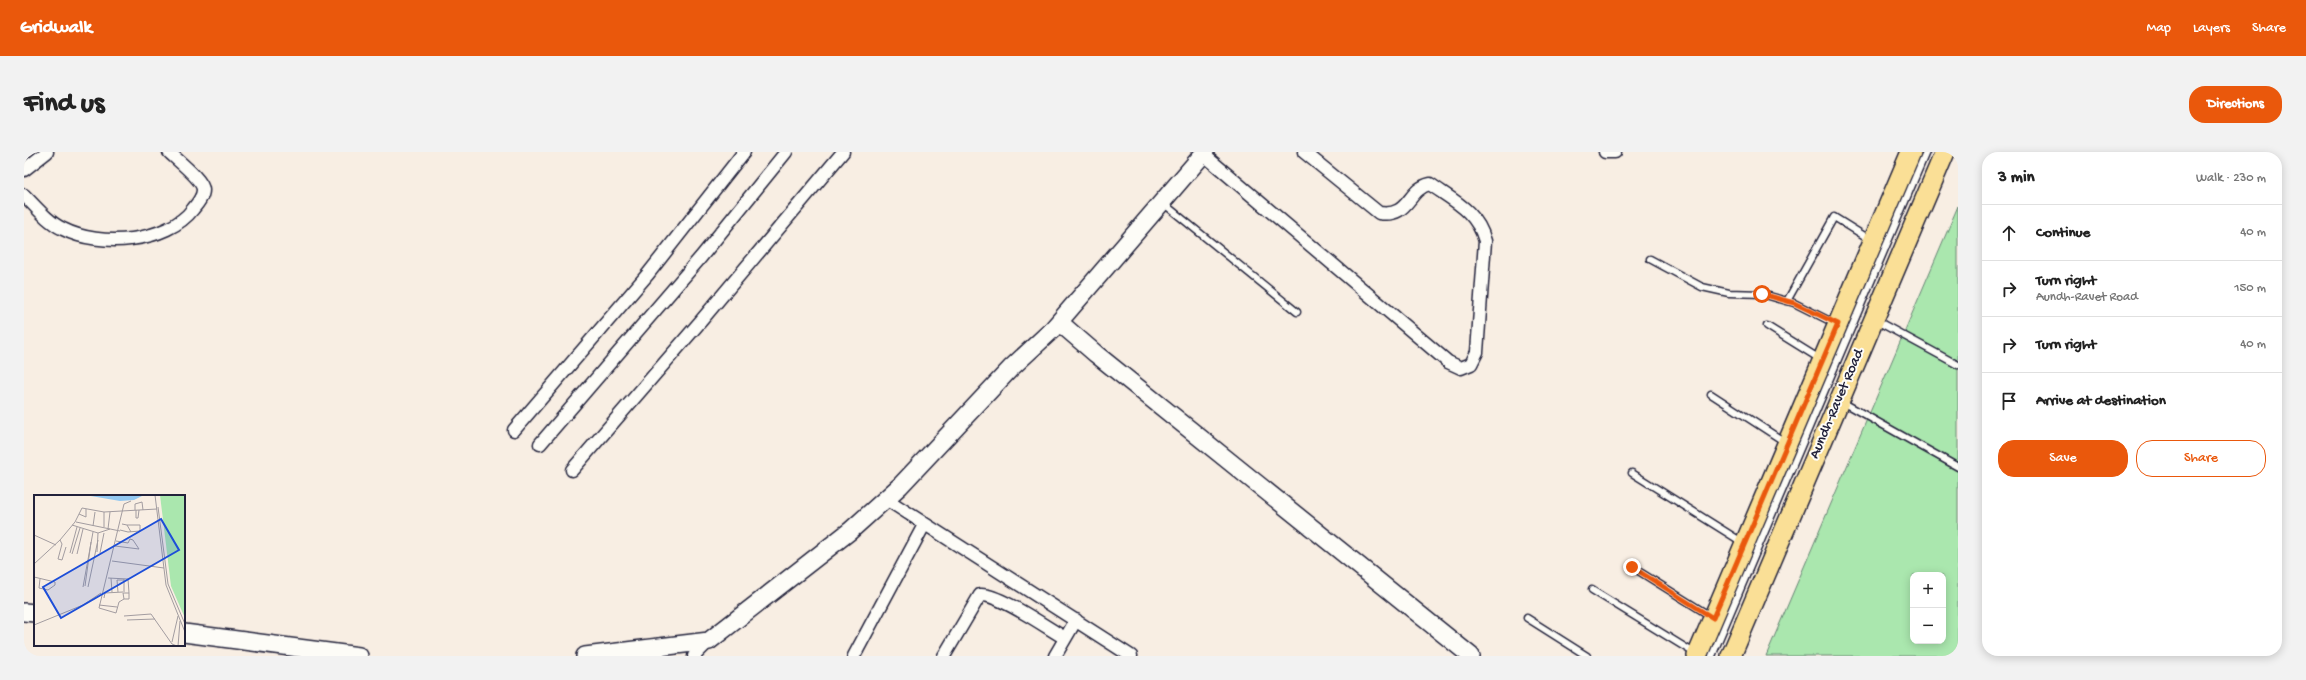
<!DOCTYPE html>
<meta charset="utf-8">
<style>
:root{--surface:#fff;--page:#f2f2f2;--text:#222;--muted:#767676;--line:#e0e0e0;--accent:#ea580c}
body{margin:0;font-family:"Gochi Hand",sans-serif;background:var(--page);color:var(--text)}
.controls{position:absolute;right:12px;bottom:12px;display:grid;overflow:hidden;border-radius:8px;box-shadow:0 2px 10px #0003}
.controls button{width:36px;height:36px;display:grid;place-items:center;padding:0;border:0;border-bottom:1px solid var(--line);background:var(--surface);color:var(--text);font:20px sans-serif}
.stop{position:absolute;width:12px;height:12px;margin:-9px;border:3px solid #ea580c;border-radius:50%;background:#fff}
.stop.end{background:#ea580c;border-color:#fff;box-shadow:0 1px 4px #0008}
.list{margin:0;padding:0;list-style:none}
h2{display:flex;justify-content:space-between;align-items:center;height:52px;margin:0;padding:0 16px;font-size:17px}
h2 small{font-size:13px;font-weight:400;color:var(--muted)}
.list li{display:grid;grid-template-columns:26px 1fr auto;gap:12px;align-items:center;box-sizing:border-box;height:56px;padding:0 16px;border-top:1px solid var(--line)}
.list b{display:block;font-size:15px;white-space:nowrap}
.list p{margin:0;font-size:13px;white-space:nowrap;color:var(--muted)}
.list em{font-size:13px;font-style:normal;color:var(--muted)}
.actions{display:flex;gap:8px;padding:12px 16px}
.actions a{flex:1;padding:9px 0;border:1px solid var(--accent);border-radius:16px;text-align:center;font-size:14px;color:var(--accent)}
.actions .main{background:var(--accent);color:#fff}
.icon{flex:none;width:22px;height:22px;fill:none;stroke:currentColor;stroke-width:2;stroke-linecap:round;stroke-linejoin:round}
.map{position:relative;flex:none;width:1934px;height:504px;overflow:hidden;border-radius:16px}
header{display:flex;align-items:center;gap:24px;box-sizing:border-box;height:56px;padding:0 20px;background:var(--accent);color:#fff}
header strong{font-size:19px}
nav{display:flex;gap:22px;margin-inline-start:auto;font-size:14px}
.intro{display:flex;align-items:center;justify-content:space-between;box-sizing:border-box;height:96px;padding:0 24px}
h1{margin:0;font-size:28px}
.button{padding:10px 18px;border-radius:16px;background:var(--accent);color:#fff;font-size:14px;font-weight:700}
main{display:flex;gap:24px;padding:0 24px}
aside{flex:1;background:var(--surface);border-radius:16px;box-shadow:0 2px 10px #0003}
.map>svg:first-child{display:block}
.green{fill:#aae7ae;stroke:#668474;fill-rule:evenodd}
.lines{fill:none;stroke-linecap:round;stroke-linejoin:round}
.lane-casing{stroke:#22223b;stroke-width:9}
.street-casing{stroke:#22223b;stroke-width:15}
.secondary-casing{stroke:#22223b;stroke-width:20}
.primary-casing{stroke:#22223b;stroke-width:22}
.lane{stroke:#fdfcf7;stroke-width:6}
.street{stroke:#fdfcf7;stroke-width:12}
.secondary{stroke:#fdfcf7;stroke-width:17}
.primary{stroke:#fadf96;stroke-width:19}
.route{stroke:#ea580c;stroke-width:5}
.labels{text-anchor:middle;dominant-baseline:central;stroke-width:4;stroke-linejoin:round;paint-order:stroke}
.street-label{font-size:15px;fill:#22223b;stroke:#fdfcf7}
.inset-road{fill:none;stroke:#a29ca0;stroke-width:1}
.view{fill:#1d4ed8;fill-opacity:0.15;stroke:#1d4ed8;stroke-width:2}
.inset-edge{fill:none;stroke:#22223b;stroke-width:2}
</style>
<header>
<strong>Gridwalk</strong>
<nav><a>Map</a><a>Layers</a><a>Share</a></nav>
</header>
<div class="intro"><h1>Find us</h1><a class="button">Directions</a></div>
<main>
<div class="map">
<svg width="1934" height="504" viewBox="0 0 1934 504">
<rect width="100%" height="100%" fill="#f8eee3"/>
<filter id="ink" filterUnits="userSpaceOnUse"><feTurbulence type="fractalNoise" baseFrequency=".025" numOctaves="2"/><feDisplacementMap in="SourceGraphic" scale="8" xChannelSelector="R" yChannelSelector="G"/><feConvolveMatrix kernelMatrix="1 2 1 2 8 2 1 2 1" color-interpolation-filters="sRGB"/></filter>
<g filter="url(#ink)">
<!-- green -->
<path class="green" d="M1934,54V504H1742ZM1889,423H1919V489H1889Z"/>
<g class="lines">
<defs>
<path id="lane" d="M1139,51L1273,160
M1626,107L1678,135L1705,141L1738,142L1770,151L1812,172
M1763,149L1810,65L1847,88
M1851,168L1934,213
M1743,174L1796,207
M1687,242L1761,290
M1818,250L1934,315
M1608,321L1718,390
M1608,415L1688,465
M1568,438L1672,502
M1503,466L1563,504
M1688,504L1902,0"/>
<path id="street" d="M1581,0H1591
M1179,2L1424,210L1437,216L1447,212L1453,200L1461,89C1453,59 1430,49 1406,32C1383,37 1386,66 1355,61L1280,0
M0,18L23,0
M0,43C12,55 24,70 39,77C76,96 143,91 169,57C173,52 179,45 179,38C179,28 153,8 145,0
M490,278L624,122L720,0
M516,292L677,105L762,0
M548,318L676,170L819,0
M862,347L1107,504
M670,504L685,489
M830,504L900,373
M920,504L956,443C974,441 1023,476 1041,486
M1031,504L1052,468"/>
<path id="secondary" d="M1035,170L1072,202L1447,504
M0,460L11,461
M160,481L335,504
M561,504L685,489L826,379L876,334L987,216L1028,178L1181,0"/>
<path id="primary" d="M1673,504L1887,0
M1707,504L1921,0"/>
</defs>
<!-- lane casing -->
<use href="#lane" class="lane-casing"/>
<!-- street casing -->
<use href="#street" class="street-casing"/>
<!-- secondary casing -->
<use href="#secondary" class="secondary-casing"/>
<!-- primary casing -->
<use href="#primary" class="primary-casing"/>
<!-- lane -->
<use href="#lane" class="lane"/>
<!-- street -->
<use href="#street" class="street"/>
<!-- secondary -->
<use href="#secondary" class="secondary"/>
<!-- primary -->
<use href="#primary" class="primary"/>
</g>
</g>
<g class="lines" filter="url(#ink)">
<!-- route -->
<path class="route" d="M1608,415L1689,466L1814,172L1770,151L1738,142"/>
</g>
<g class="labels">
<!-- street labels -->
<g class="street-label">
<text transform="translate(1813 252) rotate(-67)">Aundh-Ravet Road</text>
</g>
</g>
<!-- overview -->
<g transform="translate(10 343)">
<rect width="151" height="151" fill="#f8eee3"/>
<path d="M126,0H151V123L137,91Z" fill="#aae7ae"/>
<path d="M51,0H110L100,5L86,6Z" fill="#93c8f1"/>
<path class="inset-road" d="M121,0L132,90L151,137M124,12L134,89L151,129M101,15V9L108,7L109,15M102,15V23H104L105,15M45,19L52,22V14M42,27L86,36M88,29L93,30L97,37M38,30L64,38L76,34M59,31L61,17M70,32V17M74,34L76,17M86,35L94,37L106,36V30H93M0,40L22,50M26,45L28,49L24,64L28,65L32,52M81,51L105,54L99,45L96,44L94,48L82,46M63,57L64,38M36,58L43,32M66,58L70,38M38,59L46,33M43,59L49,34M78,66L130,73M0,69L26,45L41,27L48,13L70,17L123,14M0,82L21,87V90L14,95L5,93L6,84M74,83L94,84L95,98V104H90L89,98H95M77,83L78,97M90,84V97M51,91L57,47M49,92L59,37M54,92L64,45M84,97L83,85H90M70,103L71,98L89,97M90,104L85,107L82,118L65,113L90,9L97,6M65,110L83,112M90,121L117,119L138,149L143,151M93,125L121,124M0,130L49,110L67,98M138,147L144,121M144,151L146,126"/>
<path class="view" d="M127,24L145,55L27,123L9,92Z"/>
<rect width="151" height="151" class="inset-edge"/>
</g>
</svg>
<div class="controls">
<button>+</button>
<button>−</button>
</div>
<div class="stop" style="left:1738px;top:142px"></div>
<div class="stop end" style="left:1608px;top:415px"></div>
</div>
<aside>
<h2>3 min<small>Walk · 230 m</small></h2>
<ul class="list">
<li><svg class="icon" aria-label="ahead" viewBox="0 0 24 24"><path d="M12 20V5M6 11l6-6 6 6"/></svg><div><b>Continue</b></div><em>40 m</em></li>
<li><svg class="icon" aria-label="right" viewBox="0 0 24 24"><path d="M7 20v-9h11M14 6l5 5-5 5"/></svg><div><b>Turn right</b><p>Aundh-Ravet Road</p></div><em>150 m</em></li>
<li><svg class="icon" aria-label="right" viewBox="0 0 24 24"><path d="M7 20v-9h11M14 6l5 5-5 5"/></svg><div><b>Turn right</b></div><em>40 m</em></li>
<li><svg class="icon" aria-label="arrive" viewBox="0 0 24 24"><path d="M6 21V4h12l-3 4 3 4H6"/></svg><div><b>Arrive at destination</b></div></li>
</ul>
<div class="actions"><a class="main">Save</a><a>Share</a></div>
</aside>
</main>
